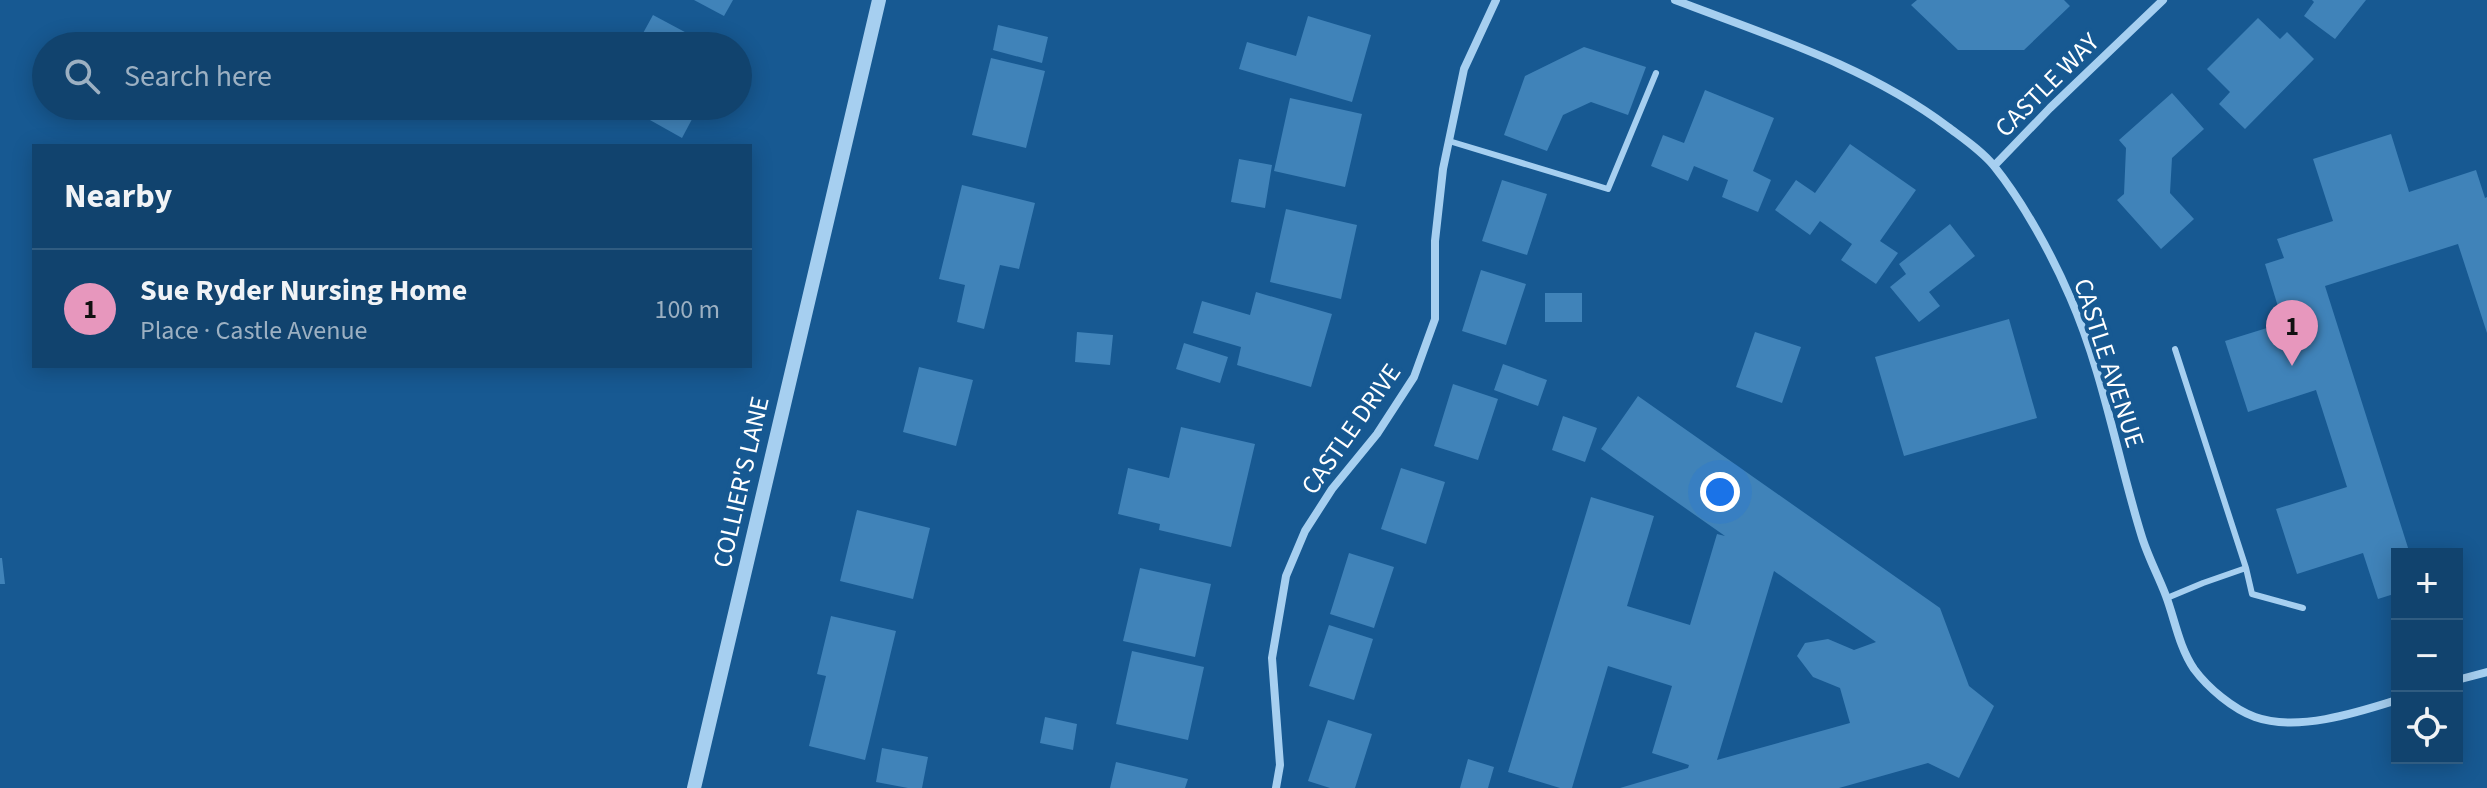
<!DOCTYPE html>
<meta charset="utf-8">
<style>
:root{--surface:#11436e;--page:#1a4a73;--text:#f1f3f6;--muted:#9cb0c2;--line:#305c81;--accent:#e797bd}
body{margin:0;font-family:"Source Sans 3",sans-serif;background:var(--page);color:var(--text)}
.controls{position:absolute;right:24px;bottom:24px;display:grid;overflow:hidden;border-radius:0px;box-shadow:0 4px 20px #0003}
.controls button{width:72px;height:72px;display:grid;place-items:center;padding:0;border:0;border-bottom:2px solid var(--line);background:var(--surface);color:var(--text);font:40px sans-serif}
.you{position:absolute;left:1720px;top:492px;width:28px;height:28px;margin:-20px;border:6px solid #fff;border-radius:50%;background:#1a73e8;box-shadow:0 0 0 12px #1a73e833}
.badge{display:grid;place-items:center;width:52px;height:52px;border-radius:50%;background:var(--accent);color:#111;font-size:26px;font-weight:700}
.pin{position:absolute;translate:-50% -66px;filter:drop-shadow(0 2px 4px #0008)}
.pin::after{content:'';position:absolute;top:42px;width:28px;height:24px;background:inherit;clip-path:polygon(0 0,100% 0,50% 100%)}
.list{margin:0;padding:0;list-style:none}
h2{display:flex;justify-content:space-between;align-items:center;height:104px;margin:0;padding:0 32px;font-size:34px}
h2 small{font-size:26px;font-weight:400;color:var(--muted)}
.list li{display:grid;grid-template-columns:52px 1fr auto;gap:24px;align-items:center;box-sizing:border-box;height:120px;padding:0 32px;border-top:2px solid var(--line)}
.list b{display:block;font-size:30px;white-space:nowrap}
.list p{margin:0;font-size:26px;white-space:nowrap;color:var(--muted)}
.list em{font-size:26px;font-style:normal;color:var(--muted)}
.icon{flex:none;width:44px;height:44px;fill:none;stroke:currentColor;stroke-width:2;stroke-linecap:round;stroke-linejoin:round}
.map{position:relative;flex:none;width:2487px;height:788px;overflow:hidden}
.search{position:absolute;background:var(--surface);box-shadow:0 4px 20px #0003;left:32px;top:32px;width:720px;height:88px;display:flex;align-items:center;gap:20px;box-sizing:border-box;padding:0 28px;border-radius:44px;color:var(--muted);font-size:30px}
.panel{position:absolute;background:var(--surface);box-shadow:0 4px 20px #0003;left:32px;top:144px;width:720px;height:224px;border-radius:0px}
.map>svg:first-child{display:block}
.building{fill:#4083b9;fill-rule:evenodd}
.lines{fill:none;stroke-linecap:round;stroke-linejoin:round}
.service{stroke:#a6cff0;stroke-width:6}
.minor{stroke:#a6cff0;stroke-width:8}
.tertiary{stroke:#a6cff0;stroke-width:14}
.labels{text-anchor:middle;dominant-baseline:central;stroke-width:8;stroke-linejoin:round;paint-order:stroke}
.street-label{font-size:26px;fill:#fff;stroke:#175992}
</style>
<div class="map">
<svg width="2487" height="788" viewBox="0 0 2487 788">
<rect width="100%" height="100%" fill="#175992"/>
<!-- building -->
<path class="building" d="M694,0H733L724,16Z
M1917,0H2064L2070,6L2024,50H1958L1911,5Z
M2312,0H2366L2335,39L2304,16L2314,2Z
M653,15L711,46H636Z
M1308,16L1371,35L1352,102L1239,69L1247,42L1296,56Z
M2258,18L2280,39L2287,32L2314,59L2245,129L2219,104L2230,92L2207,69Z
M998,25L1048,37L1042,63L993,50Z
M1584,47L1646,67L1628,115L1591,102L1563,115L1547,151L1504,135L1525,76Z
M991,58L1045,71L1026,148L972,135Z
M1705,90L1774,118L1753,171L1771,180L1758,212L1722,197L1728,180L1694,166L1688,181L1651,166L1663,135L1684,143Z
M2172,93L2204,129L2172,158L2170,193L2194,219L2161,249L2117,200L2124,194L2126,148L2119,140Z
M1290,98L1362,114L1345,187L1274,171Z
M625,106H699L682,138Z
M2391,134L2409,192L2476,170L2485,198L2487,197V333L2458,244L2325,286L2410,554H2397V593L2378,599L2363,553L2297,574L2276,509L2347,487L2316,390L2248,412L2225,341L2283,323L2265,264L2284,258L2277,239L2333,221L2313,159Z
M1850,144L1916,190L1880,241L1898,253L1876,284L1841,260L1852,244L1820,221L1810,235L1775,210L1796,180L1815,193Z
M1239,159L1272,165L1265,208L1231,202Z
M1502,180L1547,194L1527,255L1482,241Z
M962,185L1035,203L1019,269L1000,265L984,329L957,322L965,285L939,279Z
M1286,209L1357,225L1341,299L1270,282Z
M1950,224L1975,256L1929,292L1940,306L1919,322L1890,287L1906,274L1899,264Z
M1481,270L1526,284L1506,345L1462,331Z
M1256,292L1332,314L1311,387L1237,365L1241,347L1193,333L1202,301L1250,315Z
M1545,293H1582V322H1545Z
M2009,319L2037,418L1904,456L1875,357Z
M1077,332L1113,335L1110,365L1075,362Z
M1755,332L1801,347L1782,403L1736,387Z
M1184,343L1228,357L1220,383L1176,369Z
M1503,364L1547,380L1538,406L1494,390Z
M919,367L973,380L956,446L903,432Z
M1453,384L1498,399L1478,460L1434,446Z
M1638,396L1940,608L1969,686L1994,706L1959,778L1928,763L1839,788H1620L1688,768L1689,765L1652,753L1672,686L1608,666L1572,788H1560L1508,772L1591,497L1654,516L1627,606L1690,625L1717,534L1725,536L1601,449ZM1774,571L1876,642L1854,650L1828,639L1805,643L1797,656L1813,677L1840,688L1850,723L1717,760Z
M1563,416L1597,428L1585,462L1552,450Z
M1181,427L1255,444L1231,547L1159,530L1160,524L1118,514L1128,468L1169,478Z
M1401,468L1445,482L1426,544L1381,529Z
M857,510L930,528L913,599L840,581Z
M1349,553L1394,567L1374,628L1330,614Z
M0,558H2L5,584H0Z
M1140,568L1211,584L1195,657L1123,641Z
M831,616L896,631L865,760L809,746L826,676L817,674Z
M1329,625L1373,639L1354,700L1309,686Z
M1132,651L1204,667L1188,740L1116,724Z
M1045,717L1077,724L1073,750L1040,743Z
M1328,720L1372,734L1355,788H1330L1308,781Z
M882,748L928,757L922,788H908L876,782Z
M1468,759L1494,767L1488,788H1460Z
M1116,762L1188,779L1185,788H1110Z"/>
<g class="lines">
<!-- service -->
<path class="service" d="M1449,141L1608,189L1656,73
M2175,349L2246,568L2252,594L2303,608
M2167,598L2203,583L2246,568"/>
<!-- minor -->
<path class="minor" d="M1675,0C1769,36 1867,66 1948,127C1964,139 1982,151 1994,166C2023,202 2052,255 2070,297C2103,372 2117,456 2141,534C2147,555 2158,575 2166,596C2175,620 2179,647 2194,669C2208,688 2233,709 2255,717C2297,732 2356,713 2397,700
M1994,166L2050,108L2163,0
M2457,680L2487,672
M1276,788L1280,765L1272,658L1286,576L1305,531L1332,489L1377,434L1414,377L1435,319V241L1443,169L1464,69L1496,0"/>
<!-- tertiary -->
<path class="tertiary" d="M694,788L879,0"/>
</g>
<g class="labels">
<!-- street labels -->
<g class="street-label">
<text transform="translate(2047 85) rotate(-45)">CASTLE WAY</text>
<text transform="translate(2109 363) rotate(72)">CASTLE AVENUE</text>
<text transform="translate(1351 429) rotate(-55)">CASTLE DRIVE</text>
<text transform="translate(741 482) rotate(-77)">COLLIER'S LANE</text>
</g>
</g>
</svg>
<div class="controls">
<button>+</button>
<button>−</button>
<button><svg class="icon" aria-label="locate" viewBox="0 0 24 24"><circle cx="12" cy="12" r="6"/><path d="M12 2v4M12 18v4M2 12h4M18 12h4"/></svg></button>
</div>
<div class="you"></div>
<div class="pin badge" style="left:2292px;top:366px">1</div>
<div class="search"><svg class="icon" aria-label="search" viewBox="0 0 24 24"><circle cx="10" cy="10" r="6"/><path d="M15 15l6 6"/></svg>Search here</div>
<section class="panel">
<h2>Nearby<small></small></h2>
<ul class="list">
<li><span class="badge">1</span><div><b>Sue Ryder Nursing Home</b><p>Place · Castle Avenue</p></div><em>100 m</em></li>
</ul>
</section>
</div>
